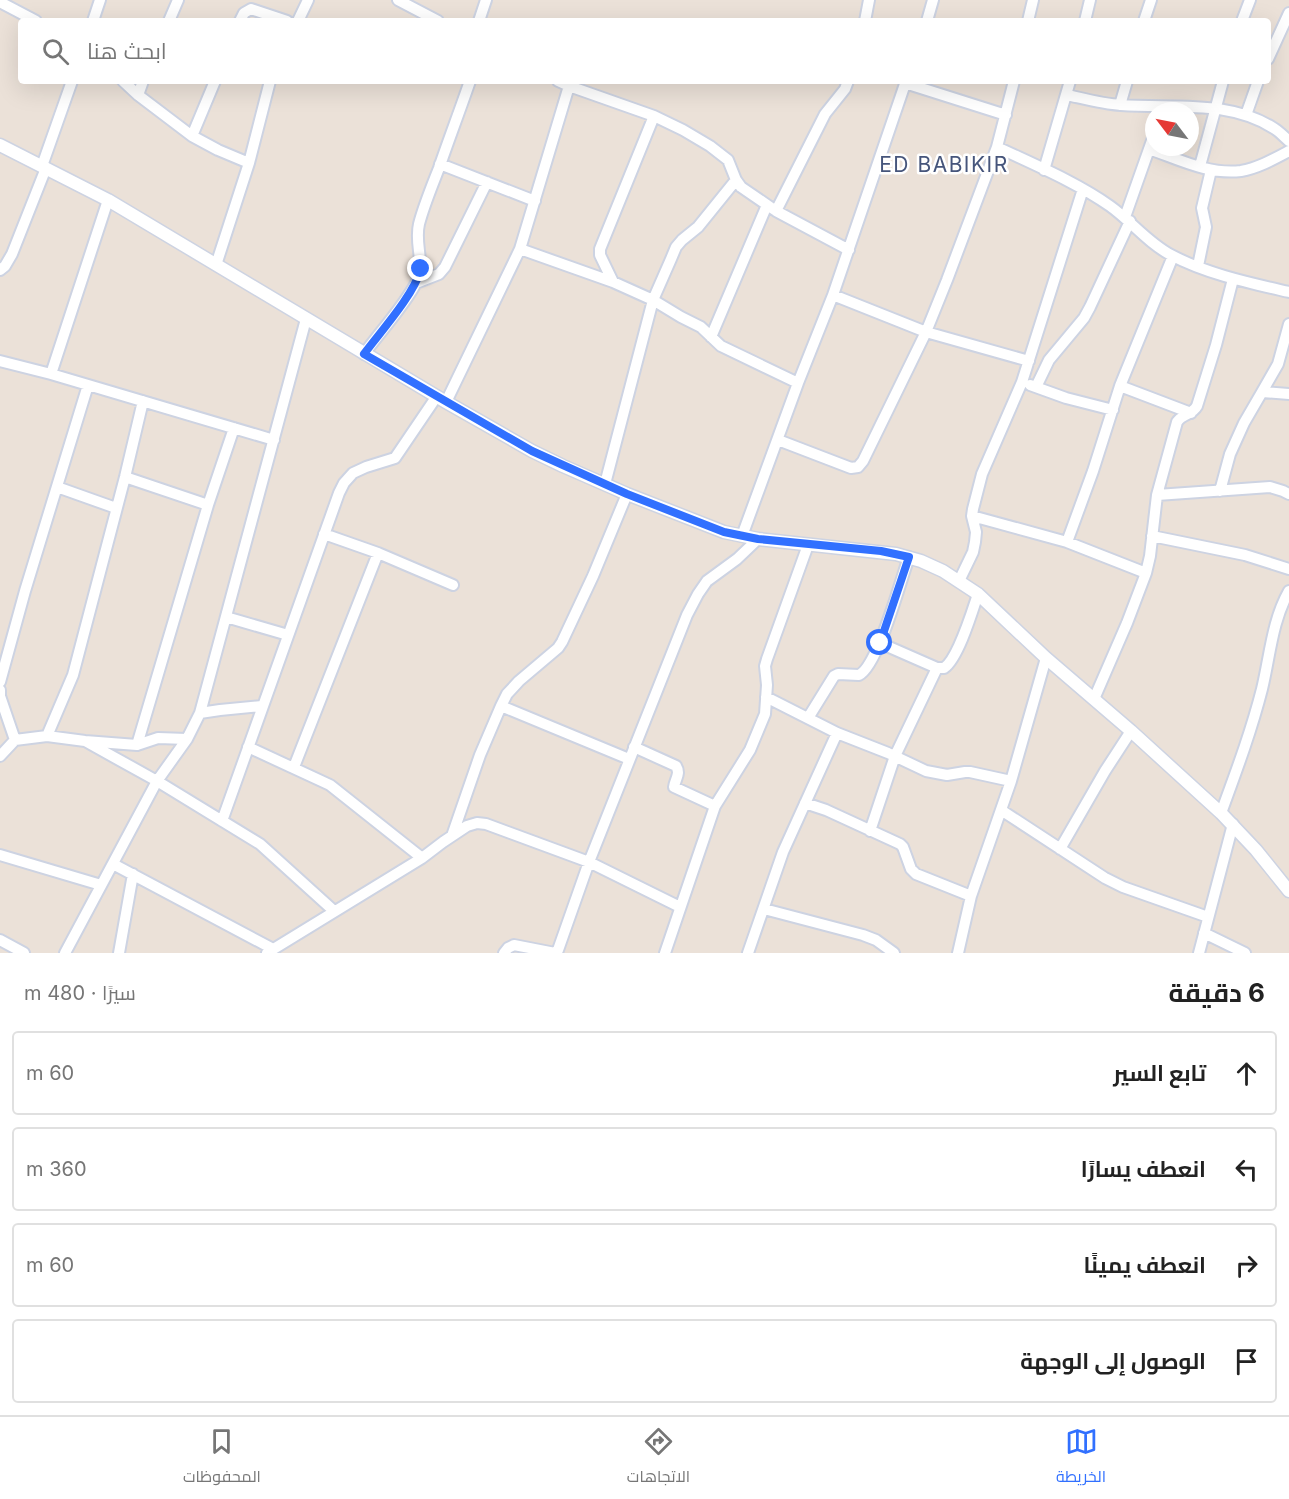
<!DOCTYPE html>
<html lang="ar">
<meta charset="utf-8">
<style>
:root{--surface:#fff;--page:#f2f2f2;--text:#222;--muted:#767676;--line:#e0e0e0;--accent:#3170ff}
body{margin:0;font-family:Inter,Cairo,sans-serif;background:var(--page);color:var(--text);direction:rtl}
.compass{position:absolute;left:1145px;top:102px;width:54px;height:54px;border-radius:50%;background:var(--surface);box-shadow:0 6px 24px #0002;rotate:302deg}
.stop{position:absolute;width:18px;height:18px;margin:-14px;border:4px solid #3170ff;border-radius:50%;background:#fff}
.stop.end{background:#3170ff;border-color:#fff;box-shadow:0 2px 6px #0008}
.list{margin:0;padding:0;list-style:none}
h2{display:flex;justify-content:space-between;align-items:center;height:78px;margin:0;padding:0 24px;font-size:26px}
h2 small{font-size:20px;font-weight:400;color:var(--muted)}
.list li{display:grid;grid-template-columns:39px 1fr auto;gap:18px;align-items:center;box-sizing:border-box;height:84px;margin:0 12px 12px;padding:0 12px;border:2px solid var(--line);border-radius:6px}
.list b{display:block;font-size:22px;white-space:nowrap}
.list em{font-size:20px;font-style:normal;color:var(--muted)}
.icon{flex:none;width:33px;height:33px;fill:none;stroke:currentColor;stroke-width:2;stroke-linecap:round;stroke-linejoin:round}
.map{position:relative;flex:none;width:1289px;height:953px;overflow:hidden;direction:ltr}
.search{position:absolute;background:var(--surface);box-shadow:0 6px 24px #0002;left:18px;right:18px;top:18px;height:66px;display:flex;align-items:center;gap:15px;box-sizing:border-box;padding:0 21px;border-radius:6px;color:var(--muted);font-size:22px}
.sheet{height:462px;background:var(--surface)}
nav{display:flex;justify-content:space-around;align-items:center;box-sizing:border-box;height:84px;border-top:2px solid var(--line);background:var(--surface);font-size:16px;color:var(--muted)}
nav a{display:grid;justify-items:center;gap:3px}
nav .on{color:var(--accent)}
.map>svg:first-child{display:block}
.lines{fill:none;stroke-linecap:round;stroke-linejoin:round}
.minor-casing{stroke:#cdd3e2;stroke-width:14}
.tertiary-casing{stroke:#cdd3e2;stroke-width:15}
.minor{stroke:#fff;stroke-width:10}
.tertiary{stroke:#fff;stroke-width:12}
.route{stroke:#3170ff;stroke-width:8}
.labels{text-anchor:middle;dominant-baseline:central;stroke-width:5;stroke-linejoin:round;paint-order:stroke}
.quarter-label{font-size:21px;letter-spacing:1.5px;fill:#46557b;stroke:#fff}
</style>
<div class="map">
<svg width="1289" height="953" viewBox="0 0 1289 953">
<rect width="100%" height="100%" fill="#ebe1d8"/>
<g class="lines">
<defs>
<path id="minor" d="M398,0L438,21
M0,2L36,21
M93,21L100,0
M169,21L178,0
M240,21L244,13L251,9L287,21
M298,21L308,0
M479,21L486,0
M865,21L869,0
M927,21L933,0
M1028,21L1033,0
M1085,21L1090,0
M1144,21L1151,0
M1242,21L1250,0
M1268,59L1289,13
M123,81L138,95L192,136L218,150L249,163
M558,81L569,86L654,116L683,130L710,146L728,160L736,180L741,187L776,211L849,250
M905,83L1006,115
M138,95L143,81
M1067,95C1085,99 1103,104 1121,105C1172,109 1230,99 1275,129C1280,132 1284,137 1289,141
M1120,105L1127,81
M1246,115L1258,81
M192,136L215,81
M997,147C1035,165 1076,182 1110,206C1131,221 1148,243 1171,255C1207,274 1250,283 1289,292
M1149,149C1178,159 1209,175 1241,171C1258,168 1274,159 1289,151
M440,164L535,201
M42,166L72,81
M1200,166L1223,81
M1044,170L1070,81
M776,211L825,114L845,89L848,81
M1125,217L1154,135
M520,249L613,282L653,300L681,317L701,327L721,346L798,383
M216,265L249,163L270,81
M1198,266L1206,227L1202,208L1211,170
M0,270L5,266L12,254L46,168
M613,282L600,255V249L654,116
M416,283L439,274L445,267L487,182
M833,295L926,332L1029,361
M711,337L767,205
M364,354C380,332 404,306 416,283C426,263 414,245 419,224C424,205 432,186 439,168C449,139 460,110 470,81
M0,361L51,374L274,440
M51,374L108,200
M1030,385L1066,398L1113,410
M1120,386L1191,413
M1036,387L1049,360L1084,318L1090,307L1130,221
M1262,392L1289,394
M446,402L520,249L569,86
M778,440L851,468L858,467L863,461L926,332L947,280L997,147L1014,81
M125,477L208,505
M605,484L653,300L671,259L676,247L682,240L698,227L736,180
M57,487L116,508
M1220,491L1230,454L1244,423L1262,392L1278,364L1289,324
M1157,495L1270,487L1283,491L1289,494
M972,516L1067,542L1146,573
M324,534L378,553L453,585
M742,536L798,383L833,295L906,81
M1152,536L1245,555L1289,569
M1067,542L1093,471L1120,386L1173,256
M959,581L973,552L975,542L976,532L972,516L973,509L982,474L1022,382L1083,189
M226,617L288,635
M880,643L937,668H944C958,659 972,612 978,594
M0,682L25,591L88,385
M0,690V696L15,740
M766,697L837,733L888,753L926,771L947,775L965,772H970L1011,781
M1094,699L1127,623L1146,573L1150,556L1157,495L1177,422C1182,414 1192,415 1197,406L1216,345L1233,279
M501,706L629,759
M200,713L220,710L262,706
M808,718L834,676L838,674L859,675C878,666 901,579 909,557
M47,736L73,675L125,477L143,401
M85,741L157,781L260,844L334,911
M137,745L208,505L234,428
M248,747L330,785L422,858
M634,747L676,766C681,774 675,779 674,787L715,806
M0,756L15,740L47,736L85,741L137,745L158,738L187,739
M294,767L378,553
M805,803L826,810L900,844L903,847L911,869L916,874L971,896
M1001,810L1105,878L1123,887L1208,917
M1221,813C1236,772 1251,732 1262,689C1270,656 1272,621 1289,591
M222,821L339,493L344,483L353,473L366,467L395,458L437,396
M870,831L895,756L937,668
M452,836L480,755L501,706L507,694L519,681L558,648L562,642L593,576L627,494
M1060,849L1105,771L1131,731
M0,855L101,885
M113,864L273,949
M764,909L863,935L876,940L894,953
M1204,933L1245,953
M0,940L24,953
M65,953L157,781L187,739L200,713L306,319
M119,953L133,874
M267,953L422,858L443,842L467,826L477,823L486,824L589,862L680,907
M504,953L508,948L514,945L555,953
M555,953L558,950L589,862L687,615L698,594L707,581L737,559L758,539
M665,953L715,806L750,750L765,714L767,685L765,666L767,659L808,545
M748,953L783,852L837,733
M958,953L971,896L1011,781L1046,658
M1199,953L1233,824"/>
<path id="tertiary" d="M0,145L108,200L446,402L532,451L563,466L627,494L724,532L758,539L896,554L921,561L943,571L978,594L1046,658L1131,731L1221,813L1256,850L1289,891"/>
</defs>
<!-- minor casing -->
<use href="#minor" class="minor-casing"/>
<!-- tertiary casing -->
<use href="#tertiary" class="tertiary-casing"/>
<!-- minor -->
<use href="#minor" class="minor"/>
<!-- tertiary -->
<use href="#tertiary" class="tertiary"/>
</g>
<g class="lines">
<!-- route -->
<path class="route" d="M421,269C413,296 382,330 364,354L532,451L627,494L724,532L758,539L881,551L909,557L880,643"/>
</g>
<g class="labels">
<!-- quarter labels -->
<g class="quarter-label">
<text x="944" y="164">ED BABIKIR</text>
</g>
</g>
</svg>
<svg class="compass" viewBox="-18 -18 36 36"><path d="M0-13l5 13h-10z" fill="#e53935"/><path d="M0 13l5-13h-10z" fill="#767676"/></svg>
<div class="stop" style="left:880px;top:643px"></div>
<div class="stop end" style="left:421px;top:269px"></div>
<div class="search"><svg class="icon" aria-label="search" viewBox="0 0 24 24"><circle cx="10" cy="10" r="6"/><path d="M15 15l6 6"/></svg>ابحث هنا</div>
</div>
<section class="sheet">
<h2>6 دقيقة<small>سيرًا · 480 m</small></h2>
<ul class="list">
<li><svg class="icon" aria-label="ahead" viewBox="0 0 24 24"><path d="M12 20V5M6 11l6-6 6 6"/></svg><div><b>تابع السير</b></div><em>60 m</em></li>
<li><svg class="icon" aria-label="left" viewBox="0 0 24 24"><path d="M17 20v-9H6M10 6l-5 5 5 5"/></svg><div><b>انعطف يسارًا</b></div><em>360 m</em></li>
<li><svg class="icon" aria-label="right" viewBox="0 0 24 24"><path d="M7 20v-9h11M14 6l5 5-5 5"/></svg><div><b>انعطف يمينًا</b></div><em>60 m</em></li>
<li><svg class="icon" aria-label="arrive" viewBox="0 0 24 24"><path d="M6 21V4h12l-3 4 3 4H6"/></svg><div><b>الوصول إلى الوجهة</b></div></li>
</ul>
</section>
<nav>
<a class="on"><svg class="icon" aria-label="map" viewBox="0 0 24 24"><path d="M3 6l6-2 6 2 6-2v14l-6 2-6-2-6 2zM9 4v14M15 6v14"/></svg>الخريطة</a>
<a><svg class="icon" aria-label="directions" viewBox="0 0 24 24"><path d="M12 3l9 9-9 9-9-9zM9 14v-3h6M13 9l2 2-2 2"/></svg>الاتجاهات</a>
<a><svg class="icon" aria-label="saved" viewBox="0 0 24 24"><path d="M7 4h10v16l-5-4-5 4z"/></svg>المحفوظات</a>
</nav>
